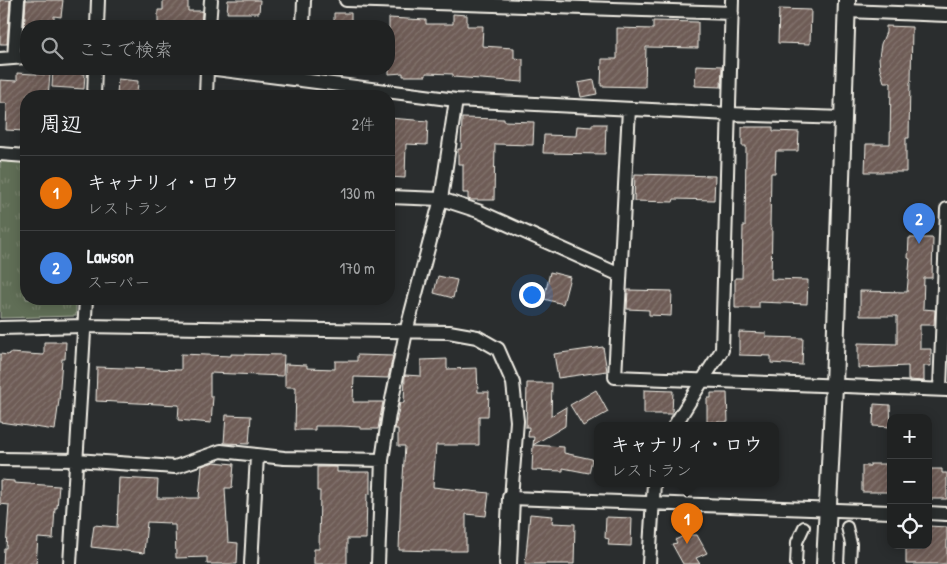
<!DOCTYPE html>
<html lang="ja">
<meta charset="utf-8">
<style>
:root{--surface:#202222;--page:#282a2a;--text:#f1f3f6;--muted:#a2a4a5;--line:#3d3f40;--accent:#bca0f2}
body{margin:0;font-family:"Patrick Hand","Klee One",sans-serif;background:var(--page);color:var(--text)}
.controls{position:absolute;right:15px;bottom:15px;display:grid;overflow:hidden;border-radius:10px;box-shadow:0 2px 12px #0003}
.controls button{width:45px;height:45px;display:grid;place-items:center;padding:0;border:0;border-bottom:1px solid var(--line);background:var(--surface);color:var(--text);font:25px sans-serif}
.you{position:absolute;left:531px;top:294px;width:18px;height:18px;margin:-12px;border:4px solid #fff;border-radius:50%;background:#1a73e8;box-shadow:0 0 0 8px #1a73e833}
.badge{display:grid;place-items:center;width:32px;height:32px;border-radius:50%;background:var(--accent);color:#fff;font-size:16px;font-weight:700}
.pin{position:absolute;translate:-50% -41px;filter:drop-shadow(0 1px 2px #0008)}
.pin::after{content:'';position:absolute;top:26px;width:18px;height:15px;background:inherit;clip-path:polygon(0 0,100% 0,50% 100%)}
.popup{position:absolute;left:594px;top:422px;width:185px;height:65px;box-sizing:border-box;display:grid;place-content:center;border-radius:10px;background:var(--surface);filter:drop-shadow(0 1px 4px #0005);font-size:16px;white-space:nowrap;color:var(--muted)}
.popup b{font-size:19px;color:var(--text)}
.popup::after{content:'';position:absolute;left:50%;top:100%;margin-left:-10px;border:10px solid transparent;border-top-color:var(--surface)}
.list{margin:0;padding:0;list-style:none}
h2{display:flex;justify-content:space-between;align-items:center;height:65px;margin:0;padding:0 20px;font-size:21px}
h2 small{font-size:16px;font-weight:400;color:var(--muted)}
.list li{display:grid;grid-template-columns:32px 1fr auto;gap:15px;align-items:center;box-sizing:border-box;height:75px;padding:0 20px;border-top:1px solid var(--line)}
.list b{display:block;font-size:19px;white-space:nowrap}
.list p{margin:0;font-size:16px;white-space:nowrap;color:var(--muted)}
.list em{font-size:16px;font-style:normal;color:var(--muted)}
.icon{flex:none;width:28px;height:28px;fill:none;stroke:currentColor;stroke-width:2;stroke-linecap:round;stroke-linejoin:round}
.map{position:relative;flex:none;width:947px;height:564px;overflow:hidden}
.search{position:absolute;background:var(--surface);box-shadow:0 2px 12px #0003;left:20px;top:20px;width:375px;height:55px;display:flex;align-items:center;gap:12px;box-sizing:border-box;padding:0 18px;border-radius:20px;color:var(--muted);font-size:19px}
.panel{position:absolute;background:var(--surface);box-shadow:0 2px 12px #0003;left:20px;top:90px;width:375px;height:215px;border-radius:20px}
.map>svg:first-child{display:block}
.park{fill:url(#park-tufts);stroke:#aab09f}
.building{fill:url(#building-hatch);stroke:#f4f1e8}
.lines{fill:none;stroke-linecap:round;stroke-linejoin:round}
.pedestrian-casing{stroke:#f4f1e8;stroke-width:14}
.minor-casing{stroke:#f4f1e8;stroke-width:16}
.tertiary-casing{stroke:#f4f1e8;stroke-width:20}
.pedestrian{stroke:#2a2d2e;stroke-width:10}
.minor{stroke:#2a2d2e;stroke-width:12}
.tertiary{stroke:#2a2d2e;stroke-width:16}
</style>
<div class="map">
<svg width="947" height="564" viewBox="0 0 947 564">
<defs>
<pattern id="park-tufts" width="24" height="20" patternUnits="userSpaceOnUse" patternTransform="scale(1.25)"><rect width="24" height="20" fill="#616e56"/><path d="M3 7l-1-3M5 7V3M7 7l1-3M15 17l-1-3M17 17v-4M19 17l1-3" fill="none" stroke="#78836e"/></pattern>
<pattern id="building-hatch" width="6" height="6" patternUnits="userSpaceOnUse" patternTransform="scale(1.25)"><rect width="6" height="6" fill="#6e5c56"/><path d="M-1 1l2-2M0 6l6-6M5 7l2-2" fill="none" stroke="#83746e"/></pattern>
</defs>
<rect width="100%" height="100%" fill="#2a2d2e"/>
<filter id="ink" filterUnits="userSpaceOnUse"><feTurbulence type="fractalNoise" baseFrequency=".02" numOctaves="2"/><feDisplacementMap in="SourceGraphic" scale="10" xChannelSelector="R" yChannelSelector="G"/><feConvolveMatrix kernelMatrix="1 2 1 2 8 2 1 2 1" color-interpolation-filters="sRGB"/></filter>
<g filter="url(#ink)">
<!-- park -->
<path class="park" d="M0,161L26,163V299H76V316L0,318Z"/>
<!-- building -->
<path class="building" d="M0,0H10L7,44H0Z
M26,0H63L61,17L54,16V26H26V45H23Z
M163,0H188V11H202L201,26H158V10H163Z
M228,0H260L259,13H227Z
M779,9L811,10L810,44L778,43Z
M334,13H351V26H334Z
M453,14L467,15V26H483L482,46L514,48V58L523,59V82L453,77V74L426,73V76H403V73L389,74V18L426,20V24H453Z
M653,21L698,22V48L646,47L645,87L601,86L602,59H617V28L653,29Z
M886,26L912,27L911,82H910L909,138H906V172H865L866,144H890L891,82H884L880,69L879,57L881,44L886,32Z
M696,65L722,66L721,87L695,86Z
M53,69H76L75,73L85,74L84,89L52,87Z
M17,73L50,75L48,96L27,95L25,131L6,130L7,103H0V80L17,81Z
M118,79L138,81L137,96H117Z
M594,80L597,94L581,97L578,83Z
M389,118L428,121L427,145L406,144L405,178L389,177Z
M462,118L504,119V121L534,122L533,145L495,144L494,200H471L468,199V193H463V164H458V149H461Z
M592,124H606L605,154L543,153L544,135L576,136L577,126L592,127Z
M742,127H773V131L799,132L798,151H776L775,173H771L770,226L772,227L771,279L808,280L807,304L759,302V308H735V278H742L743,226H745L746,146H742Z
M635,174L715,176L714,200L674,199L673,202L634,201Z
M909,238H933L932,278H924L923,309L935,310L934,325H920V349H931V366H924V381L908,380V366L858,368V343L897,344V316H860V291L907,292L910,259L908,258Z
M550,272L570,277L563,304L544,299Z
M438,276L457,280L453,298L434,293Z
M628,290L672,291L671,316L649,315V310L627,309Z
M739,332L766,333V337L803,338L802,365L771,363V356L739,355Z
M44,342H66L65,359H62L59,400L55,430L0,422V354L8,355L9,353L44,355Z
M603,347L607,371L558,378L554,354Z
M181,354L231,356V354L284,355L283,376L210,373V397H213L211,423L178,420L179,405L96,401L97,367L181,370Z
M357,355L393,356L388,378L354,377L353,402H383L378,429H360V427L341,426H315V430H295L296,387H285V364L307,365V368L335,369V361H357Z
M447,359V369L477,368L478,392H489L488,416H479V445H436L433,487L489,493L486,516L466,514V551H436L399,550L401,493H402L405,446H398V429H395L400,403H404L405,375L421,376V360Z
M527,383H552L551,416L566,407L565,426L533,445L534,437H528L529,427H526Z
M596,390L608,412L583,426L570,405Z
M644,390L673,391L672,414H644Z
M711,393H727L728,422H707V398H711Z
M874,404L890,405L891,427L873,426Z
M226,415L251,416L249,444L224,443Z
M533,445L564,447V453L592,459L589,473L563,468V471L532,470Z
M214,462L234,464L232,488H225L228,542L238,543L237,564H207V557L176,558L175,525H170V523L147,522L144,553L91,547L94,525L117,527L119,478L158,480L157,498H199L202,466Z
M870,464H891V492H862V466H870Z
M317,467H337V472H370V494H367L366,539H347V564H314V549H319L320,491H317Z
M928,469H942V473H947V499H928Z
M0,480L14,481V483L59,486L57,508H55L53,539L38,538L36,564H3L4,548H6L9,505L0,504Z
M530,514L553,516L552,523L575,524L574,564H525Z
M606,517L632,518L631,546L608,545L609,539L605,538Z
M928,526L947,527V564H906V545H928Z
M686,535H697L707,553L696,558L700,564H683L672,544L677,543L675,540Z"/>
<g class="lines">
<defs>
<path id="pedestrian" d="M847,527L851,544L850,564
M796,564L797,542L804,527"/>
<path id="minor" d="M346,0L732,13
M847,11L947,15
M97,26L98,0
M209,26L211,0
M303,26L304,0
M14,58L18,0
M0,59L26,57
M216,69L456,100L729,114L843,118
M94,96L95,69
M206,96L207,69
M629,109L615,377L947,390
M0,154L26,156
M389,197L441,199L478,211L620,275
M0,328L85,326L449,332L477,337L498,349L513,383L517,421L511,498L891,512
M940,389L947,209
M675,425L702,381L722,350L732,0
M0,459L76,460L175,467L221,451L284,458L382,460
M928,513L947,514
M70,564L86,299
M251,564L257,456
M378,564L382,460L389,414L406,332L441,199L456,100
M649,564L654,483"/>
<path id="tertiary" d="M508,564L511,498
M825,564L834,386L847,0"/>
</defs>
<!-- pedestrian casing -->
<use href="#pedestrian" class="pedestrian-casing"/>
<!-- minor casing -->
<use href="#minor" class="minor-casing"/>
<!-- tertiary casing -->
<use href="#tertiary" class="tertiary-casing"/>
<!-- pedestrian -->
<use href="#pedestrian" class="pedestrian"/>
<!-- minor -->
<use href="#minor" class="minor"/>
<!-- tertiary -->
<use href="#tertiary" class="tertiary"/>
</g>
</g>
</svg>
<div class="controls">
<button>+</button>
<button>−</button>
<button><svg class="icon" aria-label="locate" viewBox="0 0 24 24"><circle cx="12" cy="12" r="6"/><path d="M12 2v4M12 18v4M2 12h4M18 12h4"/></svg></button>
</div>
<div class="you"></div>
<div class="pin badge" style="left:687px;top:544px;background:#e8710a">1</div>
<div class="popup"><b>キャナリィ・ロウ</b>レストラン</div>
<div class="pin badge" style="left:919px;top:244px;background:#3f7fe0">2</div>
<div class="search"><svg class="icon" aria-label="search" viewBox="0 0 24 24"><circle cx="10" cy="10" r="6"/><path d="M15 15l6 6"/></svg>ここで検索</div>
<section class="panel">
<h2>周辺<small>2件</small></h2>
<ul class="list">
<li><span class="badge" style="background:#e8710a">1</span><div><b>キャナリィ・ロウ</b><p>レストラン</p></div><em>130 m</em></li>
<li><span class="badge" style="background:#3f7fe0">2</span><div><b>Lawson</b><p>スーパー</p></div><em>170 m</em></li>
</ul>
</section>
</div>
